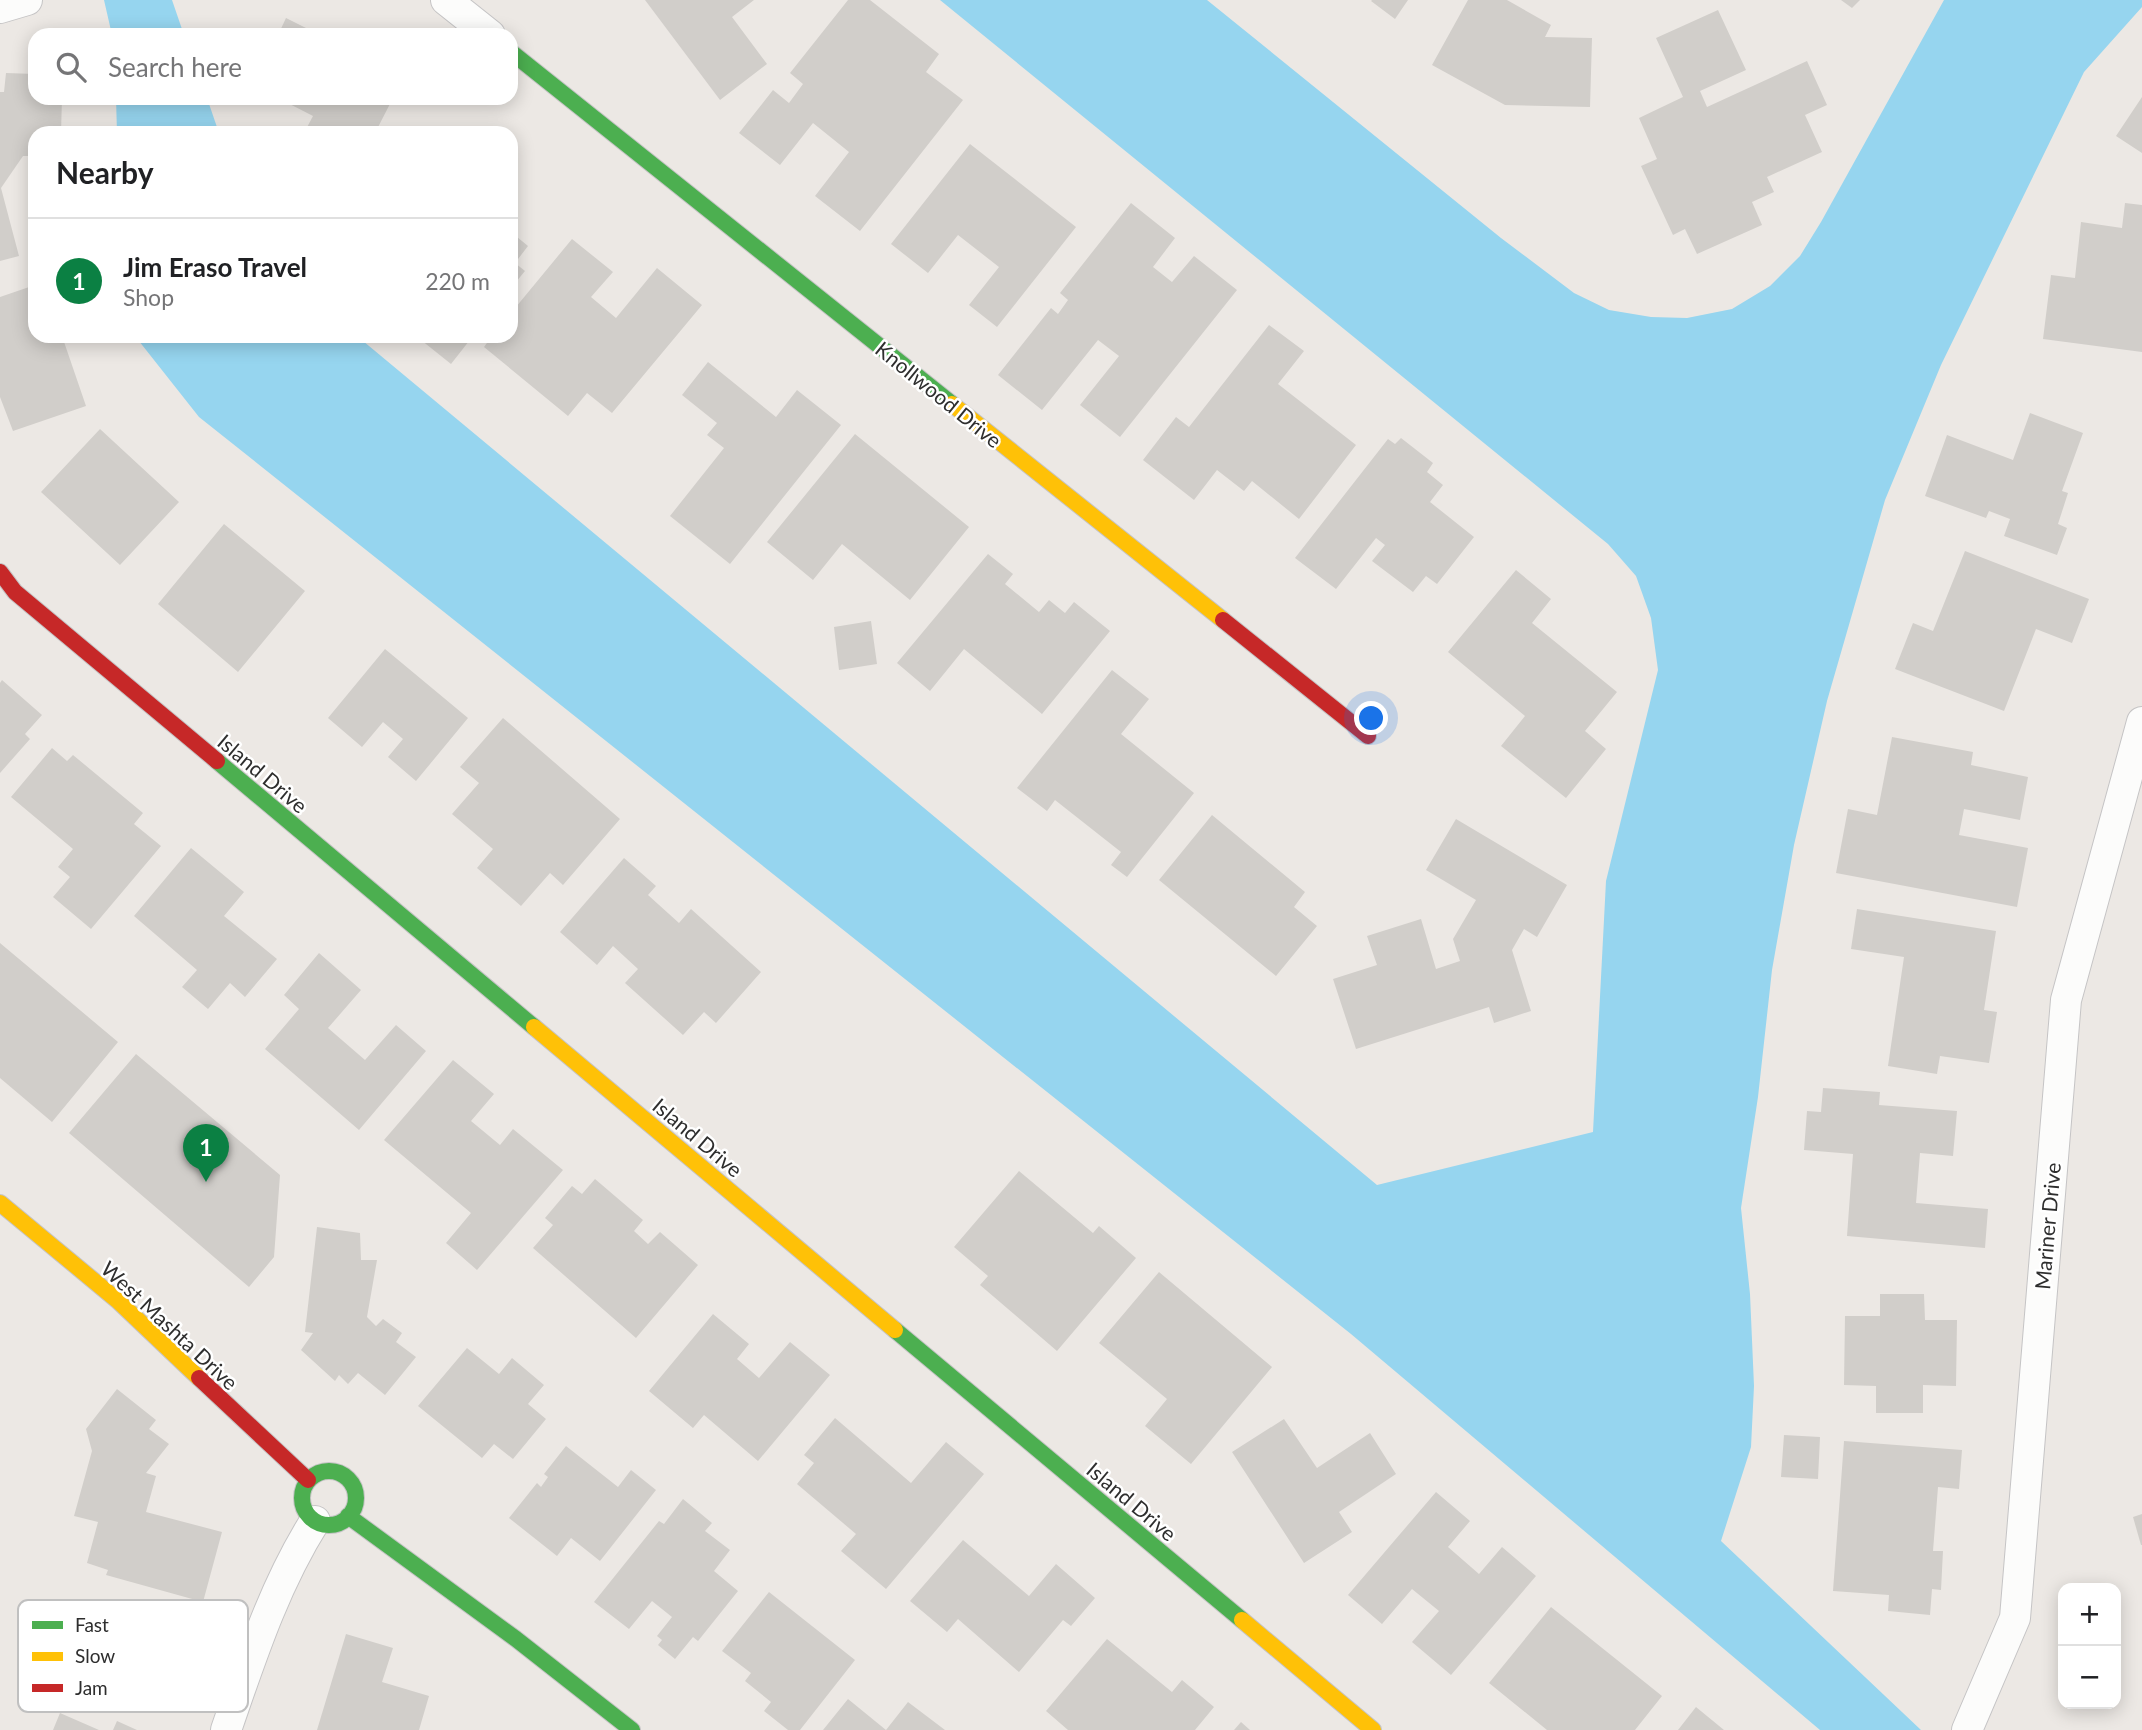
<!DOCTYPE html>
<meta charset="utf-8">
<style>
:root{--surface:#fff;--page:#f2f2f2;--text:#202124;--muted:#757577;--line:#e0e0e0;--accent:#0b8043}
body{margin:0;font-family:Lato,sans-serif;background:var(--page);color:var(--text)}
.controls{position:absolute;right:21px;bottom:21px;display:grid;overflow:hidden;border-radius:14px;box-shadow:0 4px 18px #0003}
.controls button{width:63px;height:63px;display:grid;place-items:center;padding:0;border:0;border-bottom:2px solid var(--line);background:var(--surface);color:var(--text);font:35px sans-serif}
.you{position:absolute;left:1372px;top:719px;width:24px;height:24px;margin:-18px;border:5px solid #fff;border-radius:50%;background:#1a73e8;box-shadow:0 0 0 10px #1a73e833}
.badge{display:grid;place-items:center;width:46px;height:46px;border-radius:50%;background:var(--accent);color:#fff;font-size:23px;font-weight:700}
.pin{position:absolute;translate:-50% -58px;filter:drop-shadow(0 2px 4px #0008)}
.pin::after{content:'';position:absolute;top:37px;width:24px;height:21px;background:inherit;clip-path:polygon(0 0,100% 0,50% 100%)}
.list{margin:0;padding:0;list-style:none}
h2{display:flex;justify-content:space-between;align-items:center;height:91px;margin:0;padding:0 28px;font-size:30px}
h2 small{font-size:23px;font-weight:400;color:var(--muted)}
.list li{display:grid;grid-template-columns:46px 1fr auto;gap:21px;align-items:center;box-sizing:border-box;height:126px;padding:0 28px;border-top:2px solid var(--line)}
.list b{display:block;font-size:26px;white-space:nowrap}
.list p{margin:0;font-size:23px;white-space:nowrap;color:var(--muted)}
.list em{font-size:23px;font-style:normal;color:var(--muted)}
.icon{flex:none;width:38px;height:38px;fill:none;stroke:currentColor;stroke-width:2;stroke-linecap:round;stroke-linejoin:round}
.map{position:relative;flex:none;width:2142px;height:1730px;overflow:hidden}
.search{position:absolute;background:var(--surface);box-shadow:0 4px 18px #0003;left:28px;top:28px;width:490px;height:77px;display:flex;align-items:center;gap:18px;box-sizing:border-box;padding:0 24px;border-radius:21px;color:var(--muted);font-size:26px}
.panel{position:absolute;background:var(--surface);box-shadow:0 4px 18px #0003;left:28px;top:126px;width:490px;height:217px;border-radius:21px}
.map>svg:first-child{display:block}
.water{fill:#96d5ef}
.building{fill:#d1ceca}
.lines{fill:none;stroke-linecap:round;stroke-linejoin:round}
.street-casing{stroke:#c5c4c5;stroke-width:32}
.fast-casing{stroke:#c5c4c5;stroke-width:18}
.slow-casing{stroke:#c5c4c5;stroke-width:18}
.jam-casing{stroke:#c5c4c5;stroke-width:18}
.street{stroke:#fcfcfb;stroke-width:30}
.fast{stroke:#4caf50;stroke-width:16}
.slow{stroke:#ffc107;stroke-width:16}
.jam{stroke:#c62828;stroke-width:16}
.labels{text-anchor:middle;dominant-baseline:central;stroke-width:5;stroke-linejoin:round;paint-order:stroke}
.street-label{font-size:21px;fill:#2e2e2e;stroke:#fff}
.key{fill:#fff;stroke:#c0c0c0;stroke-width:2}
.key-label{font-size:19px;fill:#2e2e2e}
</style>
<div class="map">
<svg width="2142" height="1730" viewBox="0 0 2142 1730">
<rect width="100%" height="100%" fill="#ece8e4"/>
<!-- water -->
<path class="water" d="M104,0H172L184,35H112Z
M940,0H1207L1501,238L1574,293L1609,310L1651,317L1687,318L1732,309L1770,286L1800,256L1821,222L1944,0H2142V7L2084,72L1941,365L1885,500L1827,701L1794,845L1772,970L1758,1097L1741,1208L1750,1294L1754,1386L1751,1447L1721,1541L1921,1730H1820L1351,1334L199,417L135,336H357L1377,1185L1593,1132L1606,881L1658,670L1651,618L1636,576L1608,544Z
M116,98H207L219,133H117Z"/>
<!-- building -->
<path class="building" d="M645,0H754L732,17L767,64L720,100Z
M848,0H870L939,54L926,72L963,100L860,231L815,196L849,152L813,123L780,165L739,133L773,90L789,103L803,84L790,73Z
M1372,0H1408L1395,19L1371,1Z
M1468,0H1507L1551,25L1545,37L1592,38L1590,107L1505,105L1432,65Z
M1841,0H1860L1852,8Z
M1718,10L1746,70L1700,91L1707,107L1807,61L1827,105L1805,115L1822,152L1767,177L1774,192L1752,202L1762,225L1697,254L1685,229L1673,235L1641,166L1657,159L1639,118L1683,97L1656,38Z
M286,18L320,35H278Z
M6,73L35,74V98H62L61,133H35V156H23L1,188L19,256L0,261V92H4Z
M2142,97V153L2116,136Z
M278,98H393L375,133H304L313,116Z
M970,144L1076,227L997,327L969,305L999,267L958,235L928,273L891,244Z
M1131,203L1175,238L1153,267L1172,282L1194,256L1237,290L1120,437L1080,405L1119,356L1098,340L1042,410L998,375L1051,308L1058,314L1068,300L1060,293Z
M2125,203L2142,205V352L2043,339L2051,275L2075,278L2081,222L2122,228Z
M511,232L528,246L515,263L525,271L511,288Z
M572,239L613,272L591,297L616,318L657,268L702,305L612,413L587,393L568,416L484,347L492,336H511V313Z
M35,285V336H62L86,406L13,431L0,397V297Z
M1269,325L1304,351L1278,384L1356,445L1299,519L1252,481L1244,491L1217,470L1194,500L1143,460L1176,417L1189,427Z
M416,336H473L451,364Z
M708,362L776,417L797,390L841,425L730,564L670,516L724,448L707,435L717,423L682,395Z
M2030,413L2083,433L2062,491L2068,493L2058,524L2067,528L2057,555L2004,536L2010,519L1989,511L1986,518L1925,496L1947,435L2013,460Z
M100,429L179,502L120,565L41,492Z
M855,434L969,527L910,600L842,544L813,580L767,542Z
M1401,438L1433,463L1427,472L1443,485L1430,502L1474,537L1437,584L1426,576L1413,592L1372,561L1385,545L1376,538L1336,589L1295,558L1388,439L1395,444Z
M224,524L305,591L238,672L158,604Z
M1965,551L2089,599L2072,643L2036,629L2004,711L1895,669L1913,623L1933,631Z
M988,554L1013,574L1005,584L1039,612L1049,600L1065,613L1074,602L1110,631L1042,714L964,649L930,691L897,663Z
M1516,570L1551,599L1532,623L1617,692L1585,731L1606,749L1566,798L1501,746L1525,716L1448,652Z
M871,621L877,664L839,670L834,627Z
M385,649L468,718L416,781L388,757L403,739L383,722L362,747L328,718Z
M1112,670L1149,699L1121,734L1194,793L1127,877L1111,865L1121,852L1055,800L1047,811L1017,788Z
M2,680L42,715L25,734L30,739L0,773V683Z
M503,718L620,819L563,885L550,873L521,906L477,868L493,849L452,814L479,783L460,767Z
M1892,737L1973,752L1971,765L2028,777L2020,820L1964,809L1959,835L2028,848L2017,907L1836,873L1848,809L1877,815Z
M52,748L67,761L73,755L143,813L134,824L161,846L91,929L53,897L70,877L58,867L73,849L11,797Z
M1212,815L1305,892L1294,907L1317,926L1276,976L1159,880Z
M1456,819L1567,885L1537,937L1524,929L1512,950L1531,1011L1494,1023L1489,1007L1356,1049L1333,979L1377,965L1367,936L1421,919L1436,969L1460,961L1453,939L1476,900L1426,870Z
M191,848L244,892L224,916L277,959L245,997L230,983L208,1009L182,987L197,970L134,916Z
M624,858L656,886L648,895L679,923L691,909L761,972L716,1023L704,1012L683,1035L625,983L638,969L613,946L597,965L560,932Z
M1857,909L1996,931L1984,1010L1997,1012L1989,1063L1940,1056L1937,1074L1888,1066L1904,957L1851,949Z
M0,943L118,1042L52,1122L0,1078Z
M319,953L361,990L328,1028L365,1060L396,1025L426,1051L359,1130L265,1049L299,1009L284,995Z
M136,1054L280,1175L274,1257L249,1287L69,1133Z
M453,1060L494,1094L471,1121L500,1145L513,1129L563,1170L477,1270L446,1243L471,1213L384,1140Z
M1823,1088L1880,1092L1879,1105L1957,1111L1953,1156L1920,1153L1916,1203L1988,1209L1985,1248L1847,1236L1853,1154L1804,1150L1807,1111L1821,1112Z
M1019,1171L1093,1233L1099,1226L1136,1258L1057,1351L980,1285L988,1276L954,1247Z
M595,1179L643,1220L634,1231L648,1244L660,1232L698,1265L636,1338L533,1248L553,1225L545,1218L572,1186L582,1194Z
M317,1227L360,1233L361,1260H377L367,1317L376,1326L383,1319L402,1333L396,1342L416,1357L385,1395L358,1373L348,1384L339,1375L335,1381L301,1350L313,1333L305,1332Z
M1159,1272L1272,1367L1191,1464L1145,1426L1167,1399L1099,1343Z
M1880,1294H1924L1925,1320H1957L1956,1386L1923,1385V1413H1876V1386L1844,1385L1845,1316H1880Z
M713,1314L749,1344L737,1359L759,1378L790,1342L830,1375L758,1461L704,1415L693,1428L649,1391Z
M467,1348L499,1374L512,1358L544,1385L528,1404L546,1419L513,1459L494,1444L482,1458L418,1406Z
M117,1389L156,1420L149,1429L169,1444L146,1473L156,1476L146,1512L222,1532L203,1602L106,1575L108,1570L87,1563L98,1522L74,1516L92,1451L86,1429Z
M835,1418L911,1483L946,1442L984,1474L886,1589L841,1551L856,1534L797,1484L814,1463L804,1455Z
M1284,1419L1317,1468L1370,1433L1396,1474L1339,1512L1352,1532L1304,1563L1232,1452Z
M1784,1435L1820,1437L1818,1479L1781,1477Z
M1844,1441L1962,1450L1959,1489L1938,1487L1933,1551H1943L1941,1590L1932,1589L1930,1615L1888,1611L1889,1595L1833,1591Z
M566,1446L618,1487L631,1470L656,1490L600,1561L571,1538L557,1556L509,1518L537,1483L541,1487L548,1477L544,1474Z
M1436,1492L1470,1521L1448,1547L1479,1574L1502,1547L1536,1576L1451,1675L1412,1642L1439,1611L1412,1589L1382,1624L1348,1595Z
M683,1499L712,1523L705,1531L730,1550L714,1571L738,1591L698,1641L693,1637L675,1659L658,1645L662,1640L657,1636L672,1617L652,1601L629,1629L594,1602L659,1521L664,1524Z
M2142,1514V1545H2141L2133,1517Z
M963,1540L1029,1596L1056,1564L1095,1598L1071,1626L1063,1620L1019,1672L958,1619L947,1632L910,1601Z
M769,1592L855,1660L800,1730H788L764,1711L771,1702L745,1681L751,1673L722,1651Z
M1551,1607L1662,1696L1635,1730H1547L1489,1683Z
M346,1634L393,1648L382,1682L429,1696L419,1730H317Z
M1107,1639L1172,1692L1182,1680L1214,1707L1195,1730H1068L1046,1711Z
M848,1699L886,1730L908,1702L945,1730H823Z
M1696,1707L1724,1730H1678Z
M60,1713L99,1730H53Z
M117,1721L137,1730H113Z
M1241,1722L1250,1730H1234Z"/>
<g class="lines">
<defs>
<path id="street" d="M446,0L490,35
M0,8L27,0
M226,1730C251,1658 274,1586 315,1521
M1967,1730L2015,1618L2066,1000L2142,722"/>
<path id="fast" d="M511,52L952,404
M217,761L534,1027
M895,1330L1242,1620
M302 1498a27 27 0 1 1 54 0a27 27 0 1 1-54 0Z
M348,1516L516,1639L632,1730"/>
<path id="slow" d="M952,404L1223,620
M534,1027L895,1330
M0,1203L117,1300L199,1378
M1242,1620L1373,1730"/>
<path id="jam" d="M0,572L15,592L217,761
M1223,620L1368,736
M199,1378L308,1480"/>
</defs>
<!-- street casing -->
<use href="#street" class="street-casing"/>
<!-- fast casing -->
<use href="#fast" class="fast-casing"/>
<!-- slow casing -->
<use href="#slow" class="slow-casing"/>
<!-- jam casing -->
<use href="#jam" class="jam-casing"/>
<!-- street -->
<use href="#street" class="street"/>
<!-- fast -->
<use href="#fast" class="fast"/>
<!-- slow -->
<use href="#slow" class="slow"/>
<!-- jam -->
<use href="#jam" class="jam"/>
</g>
<g class="labels">
<!-- street labels -->
<g class="street-label">
<text transform="translate(939 394) rotate(39)">Knollwood Drive</text>
<text transform="translate(263 773) rotate(40)">Island Drive</text>
<text transform="translate(698 1137) rotate(40)">Island Drive</text>
<text transform="translate(2047 1226) rotate(-85)">Mariner Drive</text>
<text transform="translate(170 1325) rotate(43)">West Mashta Drive</text>
<text transform="translate(1132 1501) rotate(40)">Island Drive</text>
</g>
</g>
<!-- legend -->
<rect x="18" y="1600" width="230" height="112" rx="10" class="key"/>
<rect x="32" y="1621" width="31" height="8" fill="#4caf50"/>
<rect x="32" y="1652" width="31" height="9" fill="#ffc107"/>
<rect x="32" y="1684" width="31" height="8" fill="#c62828"/>
<g class="key-label">
<text x="75" y="1632">Fast</text>
<text x="75" y="1663">Slow</text>
<text x="75" y="1695">Jam</text>
</g>
</svg>
<div class="controls">
<button>+</button>
<button>−</button>
</div>
<div class="you"></div>
<div class="pin badge" style="left:206px;top:1182px">1</div>
<div class="search"><svg class="icon" aria-label="search" viewBox="0 0 24 24"><circle cx="10" cy="10" r="6"/><path d="M15 15l6 6"/></svg>Search here</div>
<section class="panel">
<h2>Nearby<small></small></h2>
<ul class="list">
<li><span class="badge">1</span><div><b>Jim Eraso Travel</b><p>Shop</p></div><em>220 m</em></li>
</ul>
</section>
</div>
